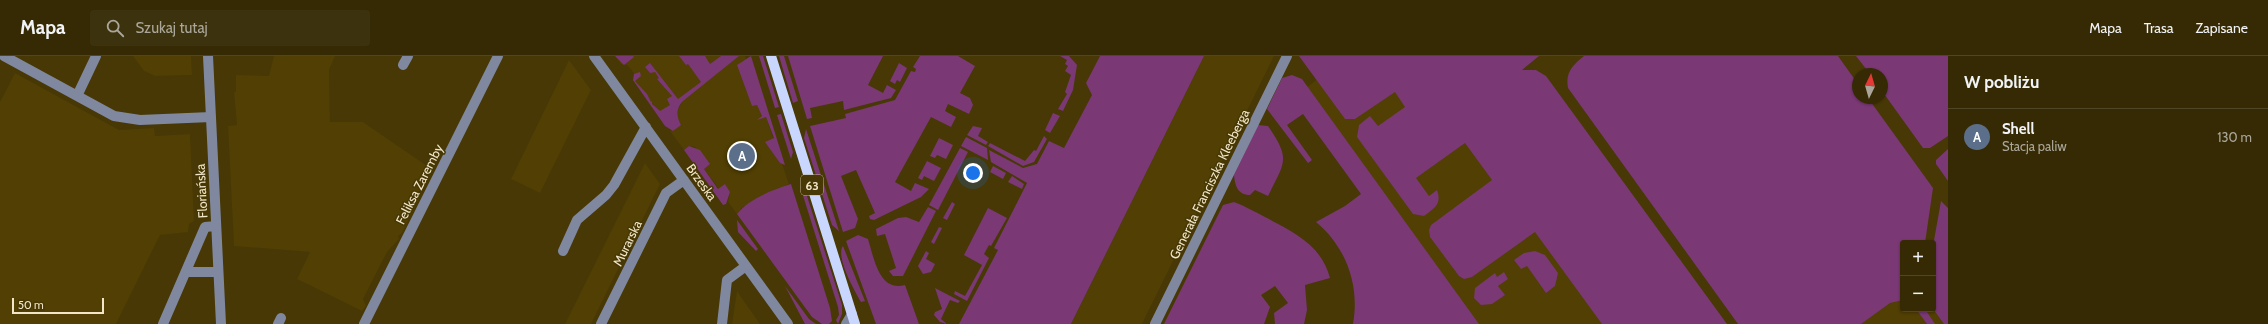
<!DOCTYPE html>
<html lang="pl">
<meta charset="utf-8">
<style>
:root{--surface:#352a04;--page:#3d320e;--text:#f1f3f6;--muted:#aaa79a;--line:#4f4626;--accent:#8c9099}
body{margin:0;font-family:Cabin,sans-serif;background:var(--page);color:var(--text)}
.controls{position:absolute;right:12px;bottom:12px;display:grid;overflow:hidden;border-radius:4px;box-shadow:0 1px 3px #0004}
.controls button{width:36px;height:36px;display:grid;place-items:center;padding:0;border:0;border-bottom:1px solid var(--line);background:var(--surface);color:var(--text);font:20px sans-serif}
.compass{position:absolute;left:1852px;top:12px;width:36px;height:36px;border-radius:50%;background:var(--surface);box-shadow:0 1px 3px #0004;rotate:5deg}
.scale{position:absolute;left:12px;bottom:10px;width:92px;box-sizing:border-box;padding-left:4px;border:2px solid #f1e6c8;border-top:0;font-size:11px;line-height:14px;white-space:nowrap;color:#f1e6c8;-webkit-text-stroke:3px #473805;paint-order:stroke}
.you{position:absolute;left:973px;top:117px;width:14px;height:14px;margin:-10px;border:3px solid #fff;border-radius:50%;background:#1a73e8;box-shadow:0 0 0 6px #1a73e833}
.badge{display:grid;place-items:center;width:26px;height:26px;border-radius:50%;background:var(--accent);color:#fff;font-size:13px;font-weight:700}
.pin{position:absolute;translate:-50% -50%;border:2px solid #fff;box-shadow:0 1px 4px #0006}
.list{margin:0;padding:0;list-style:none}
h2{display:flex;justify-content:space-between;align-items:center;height:52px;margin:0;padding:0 16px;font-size:17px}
h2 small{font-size:13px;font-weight:400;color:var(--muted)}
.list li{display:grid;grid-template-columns:26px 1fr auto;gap:12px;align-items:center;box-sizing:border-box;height:56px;padding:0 16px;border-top:1px solid var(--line)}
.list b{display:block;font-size:15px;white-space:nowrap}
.list p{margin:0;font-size:13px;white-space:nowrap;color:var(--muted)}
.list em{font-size:13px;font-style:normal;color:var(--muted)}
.icon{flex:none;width:22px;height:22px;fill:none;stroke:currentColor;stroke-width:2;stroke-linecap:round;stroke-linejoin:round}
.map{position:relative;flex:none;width:1948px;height:268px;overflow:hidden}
header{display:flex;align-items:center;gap:24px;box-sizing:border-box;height:56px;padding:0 20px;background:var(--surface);border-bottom:1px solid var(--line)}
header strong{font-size:19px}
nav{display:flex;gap:22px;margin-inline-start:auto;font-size:14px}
.search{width:280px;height:36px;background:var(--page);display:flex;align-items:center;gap:10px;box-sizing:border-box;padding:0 14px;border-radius:4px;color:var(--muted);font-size:15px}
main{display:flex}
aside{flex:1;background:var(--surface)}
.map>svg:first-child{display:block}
.built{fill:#513f03}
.green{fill:#7a3874}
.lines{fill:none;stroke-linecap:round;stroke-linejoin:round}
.minor{stroke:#8088a0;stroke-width:10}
.major{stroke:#c9d6fe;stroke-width:10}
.labels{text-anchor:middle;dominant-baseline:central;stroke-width:3;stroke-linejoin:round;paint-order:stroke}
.shield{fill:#473805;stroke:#beb28e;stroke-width:1}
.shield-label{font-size:12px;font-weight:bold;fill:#f1e6c8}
.street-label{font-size:13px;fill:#f1e6c8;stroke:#473805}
</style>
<header>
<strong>Mapa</strong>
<div class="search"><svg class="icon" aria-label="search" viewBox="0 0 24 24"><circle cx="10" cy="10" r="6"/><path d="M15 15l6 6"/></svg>Szukaj tutaj</div>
<nav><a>Mapa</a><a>Trasa</a><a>Zapisane</a></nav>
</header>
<main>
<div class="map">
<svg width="1948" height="268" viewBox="0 0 1948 268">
<rect width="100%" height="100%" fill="#473805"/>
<!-- built -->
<path class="built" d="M133,0H191L192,19L155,20L144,15Z
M274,0H335L329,14L330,66H363L433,114L402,177L398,180L399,183L387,196L363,243L366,250L362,255L297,223L310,196L234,190L228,70L237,69L234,36H236V19L269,20Z
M615,0H745L789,128L762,139L742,152L737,158L728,146L730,136L725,129L719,133L704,113L695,91L689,90L684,94L670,75L675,74L678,53L683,45L658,59L633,24L634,18L631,13L627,9L621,8Z
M1204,0H1274L1142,268H1071Z
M1419,0L1613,268H1463L1297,39L1319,22Z
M569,4L591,34L540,137L511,123Z
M15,17L119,74L154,72L155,80L190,78L194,165L189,168L188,176H190L160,179L116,268H0V46Z
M645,107L660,128L591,268H565Z
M1903,230V253H1933L1944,268H1851Z
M737,235L760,268H732Z"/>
<!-- green -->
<path class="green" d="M615,0H633L634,1L624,9Z
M679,0H705L710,8L721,0H739L683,45C676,52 676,60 681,69L673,75L665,70L633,24L634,18L640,16L641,20L635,25L647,38L651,46L652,45V48L660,55L670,49L667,43L672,40L657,23L659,22L655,16L650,17L645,11L650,7L678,43L701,26L688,8L686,9Z
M751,0L785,109L780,107L765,86L774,82L766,61L757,64L762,60L757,49L752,50L737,9Z
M759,0H763L779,51L775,52Z
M779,0H784L798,45L793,47Z
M788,0H883L868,29L883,37L887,29L896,34L891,42L844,54L843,45L810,52L812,62L807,63Z
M920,0H958L975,10L960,37L970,42L973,49L969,58L948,48L945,55L956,61L951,71L931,61L895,126L911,135L915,127L929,133L921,141L874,164L870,163L869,160L875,157L856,114L841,120L858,163L855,172L843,176L810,70L846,62L845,58L895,44L911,15L915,16L916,13L913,11Z
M1060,0H1069L1077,9L1073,34L1063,55L1058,53L1067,38L1065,36L1071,19L1065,15L1068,10L1065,8L1067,4Z
M1100,0H1204L1071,268H959L998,194L994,192L1027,127L991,106L989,94L1023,112L1037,108L1049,85L1064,92L1092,39L1086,27Z
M1299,0H1539L1522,14H1536L1546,20L1727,268H1602L1535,176L1472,221L1464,223L1459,220L1430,181L1429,174L1431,169L1492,124L1465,87L1416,122L1429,140L1437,134C1442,148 1435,152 1424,160L1413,158L1357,81L1359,69L1370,60L1378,70L1405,51L1395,36L1355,63H1345Z
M1584,0H1838L1858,28V42H1868L1933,132L1925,187H1903V244L1890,247L1861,268H1738L1568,32C1565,16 1573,9 1584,0Z
M1856,0H1948V80L1930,92H1923L1882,35V18H1870Z
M899,7L907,12L900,26L897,24L895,28L890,25Z
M1292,19L1302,23L1479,268H1353C1360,229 1346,191 1316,166L1345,150L1361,138L1303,58L1287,69L1312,104L1308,107L1267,53L1282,22Z
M1053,57L1060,60L1050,77L1045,74Z
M781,58L793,96L791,103L777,59Z
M1258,69L1268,70C1291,103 1285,106 1268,140L1255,134L1250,139C1238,139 1235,130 1234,119Z
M973,70L982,72L978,80L988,86L986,89L967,79Z
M806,73L839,175L832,169L804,82Z
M1044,80L1047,83L1034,106L1023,110L988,90L990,87L1025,105L1034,94L1036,95Z
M966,81L987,92L988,104L961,90Z
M939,82L953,89L946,103L937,99L935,102L930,100Z
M689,90L700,94L710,108L704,113L718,133L725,128L730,136L726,148L723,149L684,94Z
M960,92L968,96L938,154L929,149Z
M1948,93V125L1936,108V104Z
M927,105L941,112L934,125L924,120L922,124L918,122Z
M993,110L1006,117L1003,123L990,116Z
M1012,120L1024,128L1022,133L1008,126Z
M791,128L830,252L832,265L829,268H822L812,261L737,158C750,142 772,134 791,128Z
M800,130L806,137L842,249V258L838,268L836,264L839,259L838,251Z
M1941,145L1948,152V268H1944L1933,253V190Z
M952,146L955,148L947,164L943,162Z
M1234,146C1245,150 1255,156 1265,161C1293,176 1321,188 1330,222L1305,229L1307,254L1304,268H1275L1274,257L1288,247L1275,230L1261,239L1270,251L1264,268H1164L1223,149Z
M928,151L936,155L903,220H893L889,215L896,212L885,178L877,180L876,173L898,162L906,161L919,166Z
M988,152L1007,162L991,190L989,189L984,198L989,202L967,245L954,238L955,235L965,240L982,209L964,199Z
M737,164L758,193L756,195L738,176Z
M939,171L942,172L934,188L931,186Z
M858,179L868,183C874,202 879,236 905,229L919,268H876L846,185Z
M843,190L865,245L861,246C855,236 835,200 843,190Z
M926,195L929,197L926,203L935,208L931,216L923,218L918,210Z
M1535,195L1545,199L1558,217L1555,230L1546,237L1527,210L1521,213L1514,204L1524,197Z
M1504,216L1508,223L1498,230L1505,239L1492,248L1481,249L1474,242L1475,232L1495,217L1497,221Z
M785,230L809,263L816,268H805Z
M935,232L960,245L958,247L950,244L941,263L947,268L940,266L934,259L935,256L942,253Z
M1916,253H1925L1935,268H1927Z"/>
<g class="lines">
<!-- minor -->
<path class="minor" d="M4,0L114,60L140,64L211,61
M208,0L221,268
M594,0L788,268
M403,9L408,0
M77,40L96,0
M563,195L577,164L606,139L614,129L646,71
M186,216H218
M163,268L205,171L216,170
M278,268L281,262
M364,268L498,0
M601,268L666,137L684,124
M722,268L727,224L746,210
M846,268L852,258
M1155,268L1287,0"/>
<!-- major -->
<path class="major" d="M771,0L855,268"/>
</g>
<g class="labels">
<!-- shield labels -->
<rect class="shield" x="801" y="119" width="22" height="20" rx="3"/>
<g class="shield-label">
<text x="812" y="129">63</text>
</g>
<!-- street labels -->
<g class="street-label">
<text transform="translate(702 126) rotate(54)">Brzeska</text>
<text transform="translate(419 128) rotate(-63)">Feliksa Zaremby</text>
<text transform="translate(1209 128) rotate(-64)">Generała Franciszka Kleeberga</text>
<text transform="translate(201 135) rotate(-93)">Floriańska</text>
<text transform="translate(627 187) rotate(-64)">Murarska</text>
</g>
</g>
</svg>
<div class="controls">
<button>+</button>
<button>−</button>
</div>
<svg class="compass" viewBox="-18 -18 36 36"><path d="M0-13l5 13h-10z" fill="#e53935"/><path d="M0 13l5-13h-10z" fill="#aaa79a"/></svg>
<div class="scale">50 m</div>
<div class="you"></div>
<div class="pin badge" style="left:742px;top:100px;background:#5c6f8a">A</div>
</div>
<aside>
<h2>W pobliżu<small></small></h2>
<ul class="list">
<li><span class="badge" style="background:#5c6f8a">A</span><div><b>Shell</b><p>Stacja paliw</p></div><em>130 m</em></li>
</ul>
</aside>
</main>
